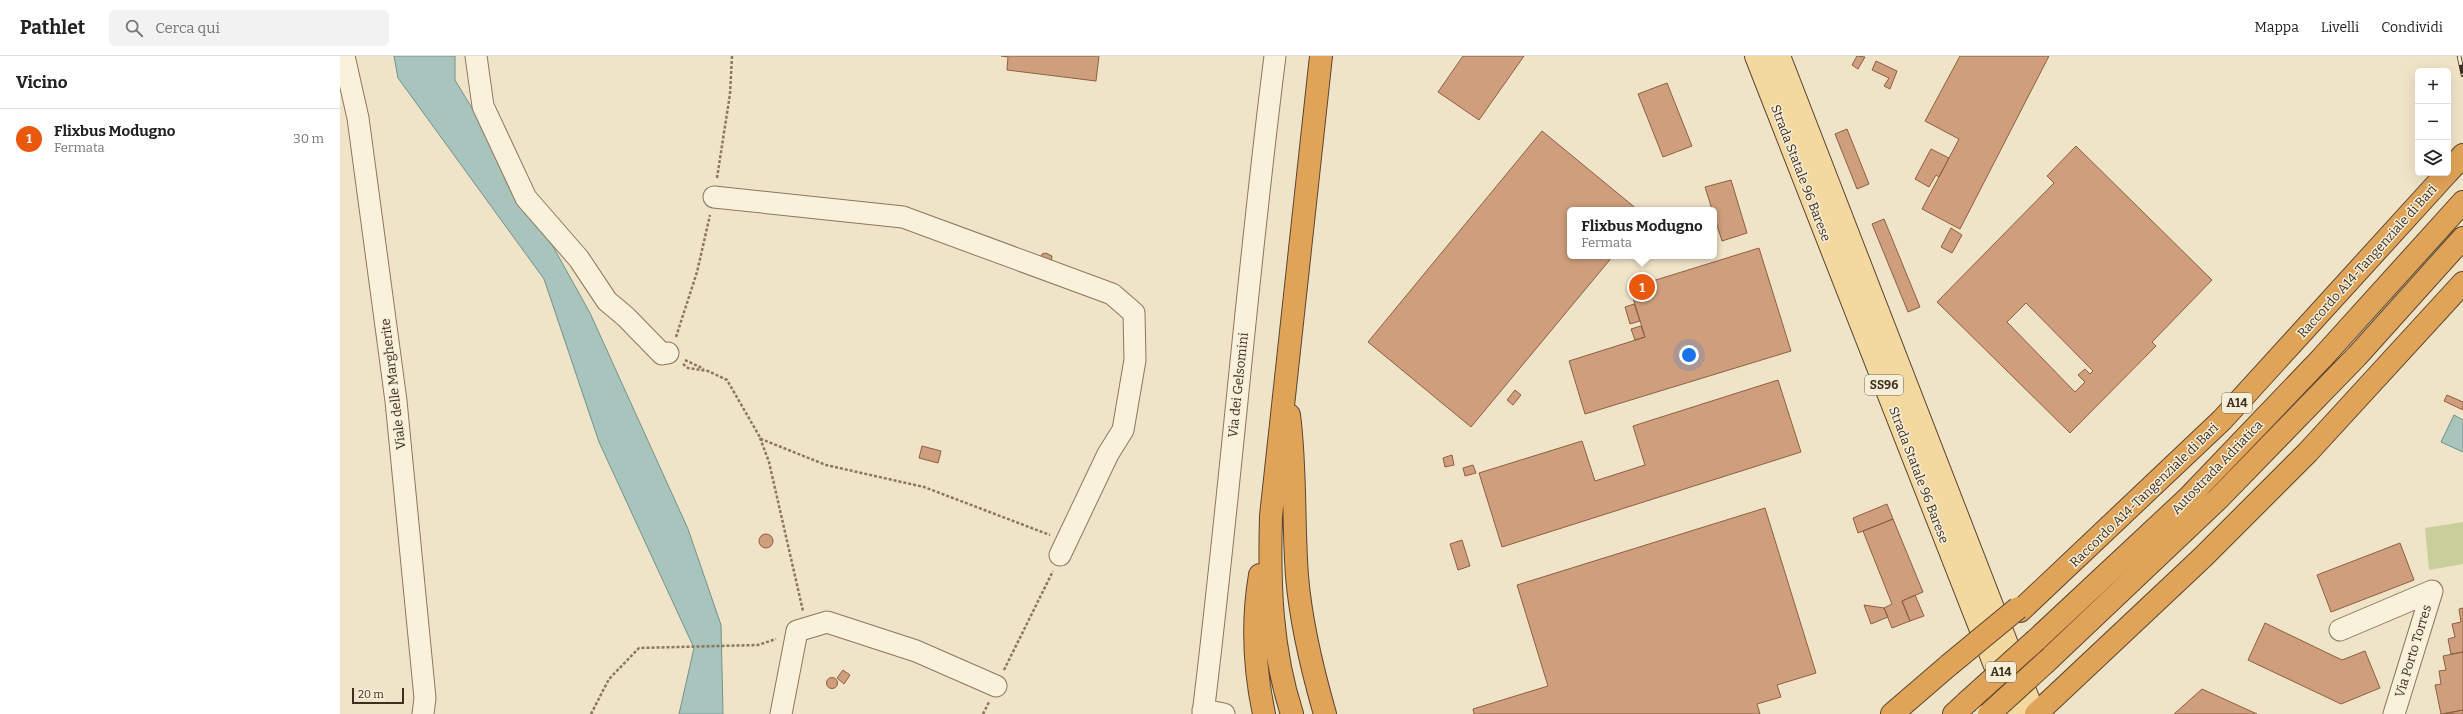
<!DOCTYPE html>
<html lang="it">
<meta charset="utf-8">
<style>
:root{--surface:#fff;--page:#f2f2f2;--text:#222;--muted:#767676;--line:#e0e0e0;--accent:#ea580c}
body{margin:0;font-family:Bitter,serif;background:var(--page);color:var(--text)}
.controls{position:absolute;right:12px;top:12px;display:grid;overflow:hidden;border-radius:6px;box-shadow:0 4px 16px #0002}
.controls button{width:36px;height:36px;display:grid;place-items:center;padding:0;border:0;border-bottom:1px solid var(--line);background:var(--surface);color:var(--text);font:20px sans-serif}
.scale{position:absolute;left:12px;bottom:10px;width:52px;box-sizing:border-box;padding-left:4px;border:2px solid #3d2e20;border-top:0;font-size:11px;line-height:14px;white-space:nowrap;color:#3d2e20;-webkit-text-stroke:3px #f7eed8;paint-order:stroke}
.you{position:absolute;left:1349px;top:299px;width:14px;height:14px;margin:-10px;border:3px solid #fff;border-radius:50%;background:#1a73e8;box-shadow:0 0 0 6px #1a73e833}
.badge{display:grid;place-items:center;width:26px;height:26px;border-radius:50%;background:var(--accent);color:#fff;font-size:13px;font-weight:700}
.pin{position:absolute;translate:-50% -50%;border:2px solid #fff;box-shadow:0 1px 4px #0006}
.popup{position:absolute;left:1227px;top:151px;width:150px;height:52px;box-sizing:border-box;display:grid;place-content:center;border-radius:6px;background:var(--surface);filter:drop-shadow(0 1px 3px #0005);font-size:13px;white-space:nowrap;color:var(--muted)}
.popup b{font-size:15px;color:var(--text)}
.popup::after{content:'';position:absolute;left:50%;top:100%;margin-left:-8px;border:8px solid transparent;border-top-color:var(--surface)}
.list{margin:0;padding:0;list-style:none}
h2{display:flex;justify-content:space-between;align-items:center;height:52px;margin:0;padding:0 16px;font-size:17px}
h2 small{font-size:13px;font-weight:400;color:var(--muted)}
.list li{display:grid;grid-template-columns:26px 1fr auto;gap:12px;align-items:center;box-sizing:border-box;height:60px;padding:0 16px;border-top:1px solid var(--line)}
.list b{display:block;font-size:15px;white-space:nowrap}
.list p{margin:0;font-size:13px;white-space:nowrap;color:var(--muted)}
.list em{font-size:13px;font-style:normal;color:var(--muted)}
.icon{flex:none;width:22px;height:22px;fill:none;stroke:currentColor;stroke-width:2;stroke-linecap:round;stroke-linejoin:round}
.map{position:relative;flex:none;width:2123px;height:658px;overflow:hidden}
header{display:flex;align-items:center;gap:24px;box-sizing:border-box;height:56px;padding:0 20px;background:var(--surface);border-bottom:1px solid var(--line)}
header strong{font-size:19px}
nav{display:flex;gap:22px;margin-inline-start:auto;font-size:14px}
.search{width:280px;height:36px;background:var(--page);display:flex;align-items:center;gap:10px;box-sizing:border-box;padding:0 14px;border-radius:6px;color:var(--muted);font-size:15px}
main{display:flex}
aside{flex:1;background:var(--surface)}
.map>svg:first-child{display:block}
.green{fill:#c9cf9b}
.water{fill:#a9c4bc;stroke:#6f938a}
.building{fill:#cf9f7d;stroke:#8d5f41;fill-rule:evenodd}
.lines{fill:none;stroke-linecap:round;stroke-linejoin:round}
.minor-casing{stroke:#8d765c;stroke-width:23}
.major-casing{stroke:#5b4430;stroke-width:24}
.highway-casing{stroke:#5b4430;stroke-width:24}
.path{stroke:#8d765c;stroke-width:2.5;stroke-dasharray:3 2;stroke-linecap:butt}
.minor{stroke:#faf1dc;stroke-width:21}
.major{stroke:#f3d9a0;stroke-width:22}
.highway{stroke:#e0a458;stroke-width:22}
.rail-casing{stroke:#3d2e20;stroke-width:4.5}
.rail{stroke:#f7eed8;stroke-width:3;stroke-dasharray:9;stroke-linecap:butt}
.highway-bridge-casing{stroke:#5b4430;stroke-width:24;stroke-linecap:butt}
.highway-bridge{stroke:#e0a458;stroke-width:22}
.labels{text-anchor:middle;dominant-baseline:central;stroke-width:3;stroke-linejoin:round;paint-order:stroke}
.shield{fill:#f7eed8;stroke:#756857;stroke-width:1}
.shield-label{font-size:12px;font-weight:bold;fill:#3d2e20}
.street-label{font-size:13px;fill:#3d2e20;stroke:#f7eed8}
</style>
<header>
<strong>Pathlet</strong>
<div class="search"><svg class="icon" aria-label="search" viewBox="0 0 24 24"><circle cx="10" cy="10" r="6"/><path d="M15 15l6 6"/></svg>Cerca qui</div>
<nav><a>Mappa</a><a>Livelli</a><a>Condividi</a></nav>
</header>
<main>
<aside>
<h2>Vicino<small></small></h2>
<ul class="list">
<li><span class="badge">1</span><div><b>Flixbus Modugno</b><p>Fermata</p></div><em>30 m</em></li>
</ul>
</aside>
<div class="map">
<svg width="2123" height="658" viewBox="0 0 2123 658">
<rect width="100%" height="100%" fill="#f0e4c8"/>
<!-- green -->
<path class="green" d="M2123,466V508L2089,514L2085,472Z"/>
<!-- water -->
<path class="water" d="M54,0H115V24L186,142L250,257L348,473L381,569L383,658H339L354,592L259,386L204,223L58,22Z
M2114,359L2123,364V396L2101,386Z"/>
<!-- building -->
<path class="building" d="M661,0H759L756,25L667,14L668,1Z
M1123,0H1184L1139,64L1098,36Z
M1517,0L1525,1L1518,13L1512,9Z
M1620,0H1709L1620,173L1582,153L1619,83L1585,65Z
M1536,5L1557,15L1550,33L1544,30L1549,22L1532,14Z
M1327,27L1352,90L1323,101L1298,38Z
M1507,73L1529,128L1517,133L1495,78Z
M1202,75L1298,154H1230V200H1273L1131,371L1028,286Z
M1736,90L1872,224L1812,286L1816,290L1730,377L1597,246L1714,127L1707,120ZM1686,247L1753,315L1750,318L1745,313L1738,319L1745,326L1735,336L1667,266Z
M1591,93L1609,102L1599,121L1596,119L1589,131L1575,123Z
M1391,124L1407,177L1382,185L1365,131Z
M1544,163L1580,251L1568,256L1532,168Z
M1611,172L1622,179L1612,197L1601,191Z
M1419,192L1451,295L1245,358L1229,305L1305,281L1290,232Z
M706,197L712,200L711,207L701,202L702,198Z
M1294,248L1300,265L1290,268L1285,251Z
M1301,270L1305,281L1295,284L1291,273Z
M1438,324L1461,396L1162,491L1139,417L1242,385L1255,425L1305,409L1293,370Z
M1175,334L1181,339L1173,349L1167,344Z
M2107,339L2123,346V354L2104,345Z
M582,390L601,395L598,407L579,402Z
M1112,399L1114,409L1105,411L1103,402Z
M1133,409L1136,417L1125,420L1123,412Z
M1547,448L1553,463L1518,477L1513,462Z
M1425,452L1476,617L1437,629L1441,641L1417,648L1420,658H1134L1133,653L1208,630L1177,529Z
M1553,463L1583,536L1562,545L1570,565L1552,572L1544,552L1552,548L1523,475Z
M419 485a7 7 0 1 1 14 0a7 7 0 1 1-14 0Z
M1122,484L1130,510L1118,514L1110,488Z
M2060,487L2074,524L1991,556L1977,519Z
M1575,539L1584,560L1570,565L1562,545Z
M1524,549L1544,552L1548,561L1531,568Z
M2123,552V596L2111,598L2108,583L2115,581L2112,568L2121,566L2119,553Z
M1925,567L2002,604L2025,595L2040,632L2001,648L1908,604Z
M2123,596V654L2101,658L2095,629L2101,628L2099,615L2106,614L2103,600Z
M503,614L510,619L504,628L497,622Z
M486.5 627a5.5 5.5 0 1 1 11 0a5.5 5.5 0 1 1-11 0Z
M1862,633L1917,658H1834Z
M2123,654V658H2104Z"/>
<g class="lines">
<defs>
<path id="minor" d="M4,0L18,62L56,345L85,642L83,658
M136,0L143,50L186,142L239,203L267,245L286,261L322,298L328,297
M374,141L563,161L772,238L794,257L795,304L783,374L768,398L720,499
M2000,574L2092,535L2054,658
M863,654L884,658
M441,658L457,575L487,566L576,595L656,630
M863,658C890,439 907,219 935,0"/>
<path id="major" d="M1416,0L1674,658
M1439,0L1694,658"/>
<path id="highway" d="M2108,116L2123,99
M949,359C956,412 953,466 957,520C961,568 972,613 985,658
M920,519C912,566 914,611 924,658
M1680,555L1882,364L2107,117
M1696,584L1848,442L1981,303L2123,146
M1706,606L1879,442L2017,300L2123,182
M952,658C931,593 929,528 931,460L981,0
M1552,658L1609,609
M1614,658L1626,647
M1696,658L1863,501L1968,396L2123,227"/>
</defs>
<!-- minor casing -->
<use href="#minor" class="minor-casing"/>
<!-- major casing -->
<use href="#major" class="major-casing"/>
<!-- highway casing -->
<use href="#highway" class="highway-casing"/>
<!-- path -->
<path class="path" d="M377,122L390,38L392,0
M336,281L357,216L370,159
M345,304L364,313
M343,308L348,312L368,315L387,324L421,383L486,409L584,431L710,479
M420,382L429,406L463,555
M664,614L713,515
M251,658L269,623L299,592L418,589L436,583
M643,658L649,646"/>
<!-- minor -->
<use href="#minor" class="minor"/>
<!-- major -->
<use href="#major" class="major"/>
<!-- highway -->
<use href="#highway" class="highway"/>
<defs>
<path id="rail" d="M2119,0L2123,19"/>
</defs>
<!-- rail casing -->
<use href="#rail" class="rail-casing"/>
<!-- rail -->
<use href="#rail" class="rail"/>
<defs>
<path id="highway-bridge" d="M1609,609L1678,552
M1626,647L1696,584
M1649,658L1706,606"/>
</defs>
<!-- highway-bridge casing -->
<use href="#highway-bridge" class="highway-bridge-casing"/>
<!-- highway-bridge -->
<use href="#highway-bridge" class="highway-bridge"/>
</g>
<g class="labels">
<!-- shield labels -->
<g class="shield">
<rect x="1525" y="319" width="38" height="20" rx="3"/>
<rect x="1882" y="337" width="30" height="20" rx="3"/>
<rect x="1646" y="606" width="30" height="20" rx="3"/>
</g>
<g class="shield-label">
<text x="1544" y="329">SS96</text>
<text x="1897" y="347">A14</text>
<text x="1661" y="616">A14</text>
</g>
<!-- street labels -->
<g class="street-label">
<text transform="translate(1461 117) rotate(69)">Strada Statale 96 Barese</text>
<text transform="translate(2027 205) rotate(-48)">Raccordo A14-Tangenziale di Bari</text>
<text transform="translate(53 328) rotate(-97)">Viale delle Margherite</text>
<text transform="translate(898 329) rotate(-84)">Via dei Gelsomini</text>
<text transform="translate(1877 411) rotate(-46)">Autostrada Adriatica</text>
<text transform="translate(1579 419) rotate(69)">Strada Statale 96 Barese</text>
<text transform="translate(1804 439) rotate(-44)">Raccordo A14-Tangenziale di Bari</text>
<text transform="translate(2073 595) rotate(-73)">Via Porto Torres</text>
</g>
</g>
</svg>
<div class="controls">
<button>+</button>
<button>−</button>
<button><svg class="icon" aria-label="layers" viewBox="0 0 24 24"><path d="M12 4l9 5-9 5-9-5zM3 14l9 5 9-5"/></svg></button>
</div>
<div class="scale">20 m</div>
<div class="you"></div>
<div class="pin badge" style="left:1302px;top:231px">1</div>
<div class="popup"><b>Flixbus Modugno</b>Fermata</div>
</div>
</main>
